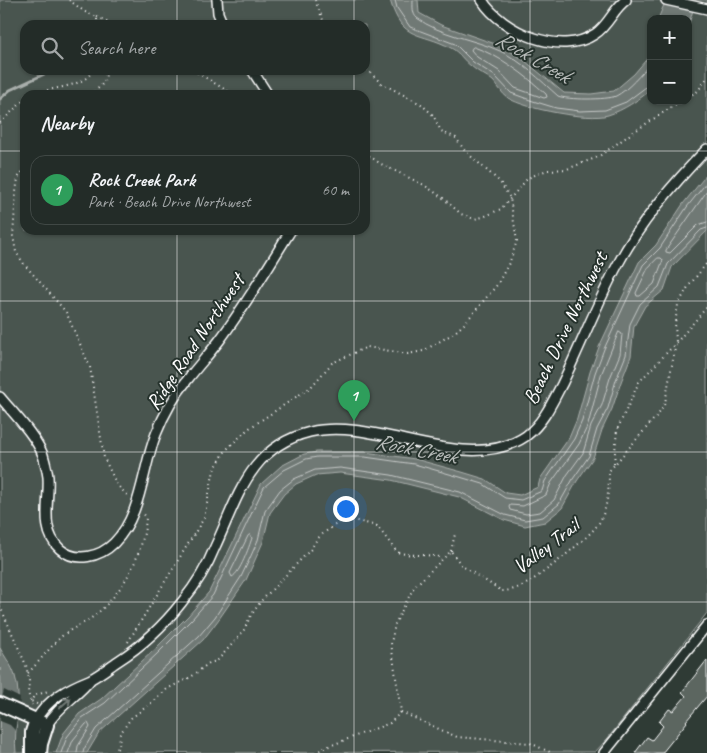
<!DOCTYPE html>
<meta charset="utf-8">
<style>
:root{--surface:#232c28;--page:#2b3430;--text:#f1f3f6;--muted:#a3a7a8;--line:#404845;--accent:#8bbbb9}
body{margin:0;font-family:Caveat,sans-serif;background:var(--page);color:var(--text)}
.controls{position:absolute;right:15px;top:15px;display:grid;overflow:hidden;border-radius:10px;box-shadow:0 1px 4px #0004}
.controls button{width:45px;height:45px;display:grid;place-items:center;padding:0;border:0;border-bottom:1px solid var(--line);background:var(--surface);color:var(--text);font:25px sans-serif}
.you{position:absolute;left:345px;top:508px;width:18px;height:18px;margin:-12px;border:4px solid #fff;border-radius:50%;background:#1a73e8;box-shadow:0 0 0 8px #1a73e833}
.badge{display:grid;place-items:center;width:32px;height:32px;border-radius:50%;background:var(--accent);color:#fff;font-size:16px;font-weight:700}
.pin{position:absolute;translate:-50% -41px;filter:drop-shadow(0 1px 2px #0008)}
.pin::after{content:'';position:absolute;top:26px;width:18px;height:15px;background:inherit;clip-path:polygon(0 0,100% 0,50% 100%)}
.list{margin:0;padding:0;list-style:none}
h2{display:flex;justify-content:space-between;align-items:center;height:65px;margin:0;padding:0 20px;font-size:21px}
h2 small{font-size:16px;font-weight:400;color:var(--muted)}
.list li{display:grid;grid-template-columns:32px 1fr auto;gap:15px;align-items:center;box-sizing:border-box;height:70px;margin:0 10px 10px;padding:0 10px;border:1px solid var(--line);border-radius:15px}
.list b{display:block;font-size:19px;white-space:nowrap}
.list p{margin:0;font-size:16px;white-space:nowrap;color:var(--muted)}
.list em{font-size:16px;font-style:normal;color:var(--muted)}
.icon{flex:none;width:28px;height:28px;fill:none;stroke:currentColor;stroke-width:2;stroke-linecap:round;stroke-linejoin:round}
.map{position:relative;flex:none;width:707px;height:753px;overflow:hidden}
.search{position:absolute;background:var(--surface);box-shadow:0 1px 4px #0004;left:20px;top:20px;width:350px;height:55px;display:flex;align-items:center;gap:12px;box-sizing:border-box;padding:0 18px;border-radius:15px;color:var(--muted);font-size:19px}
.panel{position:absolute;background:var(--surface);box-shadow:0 1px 4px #0004;left:20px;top:90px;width:350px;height:145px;border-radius:15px}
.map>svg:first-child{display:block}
.green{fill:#4a544f;stroke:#a4aaa7;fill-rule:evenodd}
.water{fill:#707975;stroke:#a9afac}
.pier{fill:#2f3b35}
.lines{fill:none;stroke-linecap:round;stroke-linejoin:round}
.shore{stroke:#c6c9c8;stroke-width:1}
.stream{stroke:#a9afac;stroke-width:3}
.building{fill:#5b6661;stroke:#fff}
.street-casing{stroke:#fff;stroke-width:12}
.secondary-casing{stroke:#fff;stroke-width:16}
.path{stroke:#fff;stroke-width:2;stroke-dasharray:1 4;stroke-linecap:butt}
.street{stroke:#26332d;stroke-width:9}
.secondary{stroke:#26332d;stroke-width:12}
.oneway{stroke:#727a76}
.grid{fill:none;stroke:#fff;stroke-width:1;stroke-opacity:0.55}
.labels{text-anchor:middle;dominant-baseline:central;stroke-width:4;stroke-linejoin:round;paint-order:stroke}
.street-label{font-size:21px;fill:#fff;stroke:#26332d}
.water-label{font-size:22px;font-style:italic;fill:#b8bcba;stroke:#26332d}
</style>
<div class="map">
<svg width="707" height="753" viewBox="0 0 707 753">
<rect width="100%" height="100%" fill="#2f3b35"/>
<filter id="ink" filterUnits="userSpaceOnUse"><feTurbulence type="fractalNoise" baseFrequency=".02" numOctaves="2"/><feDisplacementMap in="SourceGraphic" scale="10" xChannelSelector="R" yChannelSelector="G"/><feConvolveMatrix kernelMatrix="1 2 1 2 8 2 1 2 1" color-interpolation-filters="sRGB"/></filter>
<g filter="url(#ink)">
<!-- green -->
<path class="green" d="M0,0H707V613L608,738L595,752L0,753ZM651,19H688V101H651ZM25,25H365V70H25ZM25,95H365V230H25Z"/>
<!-- water -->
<path class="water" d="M390,0H418L419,13L441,25L504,47L525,61L564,93L591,94L614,91L634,74L651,54V90C638,100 624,110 608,115C589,121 525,109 508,98C502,94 498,86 493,81C486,75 477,72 471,66C464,61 459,52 451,48C420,31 402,42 390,0Z
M666,0H696L688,27V19H658Z
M707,174V231L672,267L664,290L645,306L634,326L631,356L621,382L612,409L602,430L593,458L577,481L562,508L545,522L525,526L504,520L459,497L391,480L340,473L316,475L296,484L284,494L270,513L263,542L255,560L246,580L219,619L203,640L99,733L87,753H56L63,734L79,714L101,699L154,650L188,616L209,592L261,484L281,466L304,454L317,452H365L415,459L462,472L485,479L506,493L520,495L538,487L540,479L569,438L577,419L590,372L599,347L639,262L656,245L683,204Z
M0,648C5,657 12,666 15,676C23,700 13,728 16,753H0L1,689Z"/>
<!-- pier -->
<path class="pier" d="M4,690L20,698L19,711L15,730L10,725L0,721V706Z"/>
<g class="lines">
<!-- shore -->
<path class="shore" d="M395,0L397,8L410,27L455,44L473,62L495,76L511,93L533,101L556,108L580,111L605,110L626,102L646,87L651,86
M413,0C413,6 412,14 417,18C439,35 474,39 500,51C522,61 540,80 558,96C567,100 607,100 616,96C628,90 642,73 651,63
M474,47C502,57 524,74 546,94L547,97L544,98L515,88L499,71L477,57L471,50L472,48Z
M707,191L666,250V252L670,253L698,225L707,222
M658,258H661L663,260L654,284L640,296H637L636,293L648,268Z
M619,332L622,334L620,354L610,378L602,405L591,426L583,453L567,475L554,500L540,512L526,514L510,510L509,507L510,505L523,506L546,495L551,483L579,444L588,425L601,375Z
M250,535L252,538C249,547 240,573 232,577L230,573L248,536Z
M61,753L67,737L82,718L105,703L158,653L192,619L213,595L264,487L284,470L306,459L317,457H365L414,464L460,477L483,484L505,498L521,500L542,491L545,481L574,439L582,421L595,373L604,349L643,265L660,248L687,207L707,182
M68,753L73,740L86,724L88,723L90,727L78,746L77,753
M83,753L84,749L96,729L199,636L215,617L241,577L250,558L258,540L265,511L280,490L294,479L315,470L340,468L391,475L460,492L505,515L525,520L543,517L559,504L573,479L589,456L597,429L608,408L616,380L626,355L630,324L640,304L659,287L668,264L701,230L707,228"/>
<!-- stream -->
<path class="stream" d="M0,99L10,90L53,70"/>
</g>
<!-- building -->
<path class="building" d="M707,660V696L686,721L687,722L662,753H635L647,737L652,740L663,726L659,722L669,709L673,711L686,696L682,692Z"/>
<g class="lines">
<defs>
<path id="street" d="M217,0L218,13L223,25
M482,0C502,32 561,57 595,34C609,25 613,9 626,0
M666,0L707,9
M252,70L268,95
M0,397C14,414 35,435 43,455C45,462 47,469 48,477C50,500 39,530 60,549C76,563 100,557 114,543C142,515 142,469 156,434C164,414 174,396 188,379C198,366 209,354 219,341C245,306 268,267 291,230
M36,720C47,699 69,688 89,680C99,675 109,667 118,661C143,645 164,625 182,602C196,585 207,567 215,547C238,498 249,447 310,432C377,416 466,477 526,436C543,423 552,403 562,384C581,345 597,303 618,264C641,221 673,184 707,149
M47,725C59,705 77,697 91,679
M604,753L707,625"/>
<path id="secondary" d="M0,704L47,725L41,744L40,753
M32,753V732L36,720"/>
</defs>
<!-- street casing -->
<use href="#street" class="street-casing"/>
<!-- secondary casing -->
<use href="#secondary" class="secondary-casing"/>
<!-- path -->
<path class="path" d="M69,0L85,12L97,17V25
M315,0L325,25
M97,17L116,25
M193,70L234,95
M33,95C51,86 83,89 93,70
M90,95C98,89 109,81 105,70
M688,97L698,91L707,78
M0,123L25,99
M365,153L381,164L424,185L443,198L461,214L474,219L483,217L501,209L528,178L547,170L567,169L598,157L632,133L681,101
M25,168L18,178L16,192L13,236L16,252L24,264L66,312L90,367L104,458L117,485L128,496
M614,463L617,430L639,382L676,343L707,307
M451,551L455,534
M0,606L26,665L29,681L28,693L32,705
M128,642L204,518L214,470L226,450L248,429L311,387L332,363L367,347L408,354L423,351L454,333L464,324L497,285L510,261L517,241L510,198L500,182L465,151L456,138L441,131L433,115L421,104L381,83L365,68
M28,673C40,661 50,647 62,636C72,628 84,624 94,616C123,593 144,554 146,517L143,513
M37,704L31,701L34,696L48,691
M401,712L457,737L530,743L552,753
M114,753L119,746L120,734L131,718L153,702L167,689L191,677L209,663L217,661L243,632L250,617L261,601L311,549L317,539L325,532L345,518L377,526L397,552C412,557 428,553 442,558
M315,753L324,748L390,723L401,712L391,643L395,624L414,587L451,551L462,566L502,591C512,591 523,586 531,581C546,571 590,537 599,523C608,507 609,489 609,471L661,411L665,403L676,343L675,323L678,305L688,287L707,263"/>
<!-- street -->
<use href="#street" class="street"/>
<!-- secondary -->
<use href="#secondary" class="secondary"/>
</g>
<!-- one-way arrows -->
<defs><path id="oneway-shaft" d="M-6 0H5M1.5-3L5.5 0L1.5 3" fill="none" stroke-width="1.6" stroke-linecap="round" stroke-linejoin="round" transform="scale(1.25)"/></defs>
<use class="oneway" href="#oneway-shaft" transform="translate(65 703) rotate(-41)"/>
</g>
<!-- grid -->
<path class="grid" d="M177,0V25M354,0V25M530,0V753M177,70V95M354,70V95M0,151H25M365,151H707M177,230V753M354,230V753M0,301H707M0,452H707M0,602H707"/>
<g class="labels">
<!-- street labels -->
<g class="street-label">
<text transform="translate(565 328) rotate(-64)">Beach Drive Northwest</text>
<text transform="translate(195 342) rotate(-56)">Ridge Road Northwest</text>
<text transform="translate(546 546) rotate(-37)">Valley Trail</text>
</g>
<!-- water labels -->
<g class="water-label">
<text transform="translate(533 57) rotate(30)">Rock Creek</text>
<text transform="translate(416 449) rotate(11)">Rock Creek</text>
</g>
</g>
</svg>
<div class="controls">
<button>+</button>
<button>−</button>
</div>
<div class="you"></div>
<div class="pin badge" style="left:354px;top:421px;background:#2e9e5b">1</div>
<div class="search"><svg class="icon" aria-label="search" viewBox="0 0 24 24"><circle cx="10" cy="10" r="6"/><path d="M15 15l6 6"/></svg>Search here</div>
<section class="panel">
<h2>Nearby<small></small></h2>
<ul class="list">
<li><span class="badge" style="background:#2e9e5b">1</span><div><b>Rock Creek Park</b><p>Park · Beach Drive Northwest</p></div><em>60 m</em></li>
</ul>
</section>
</div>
